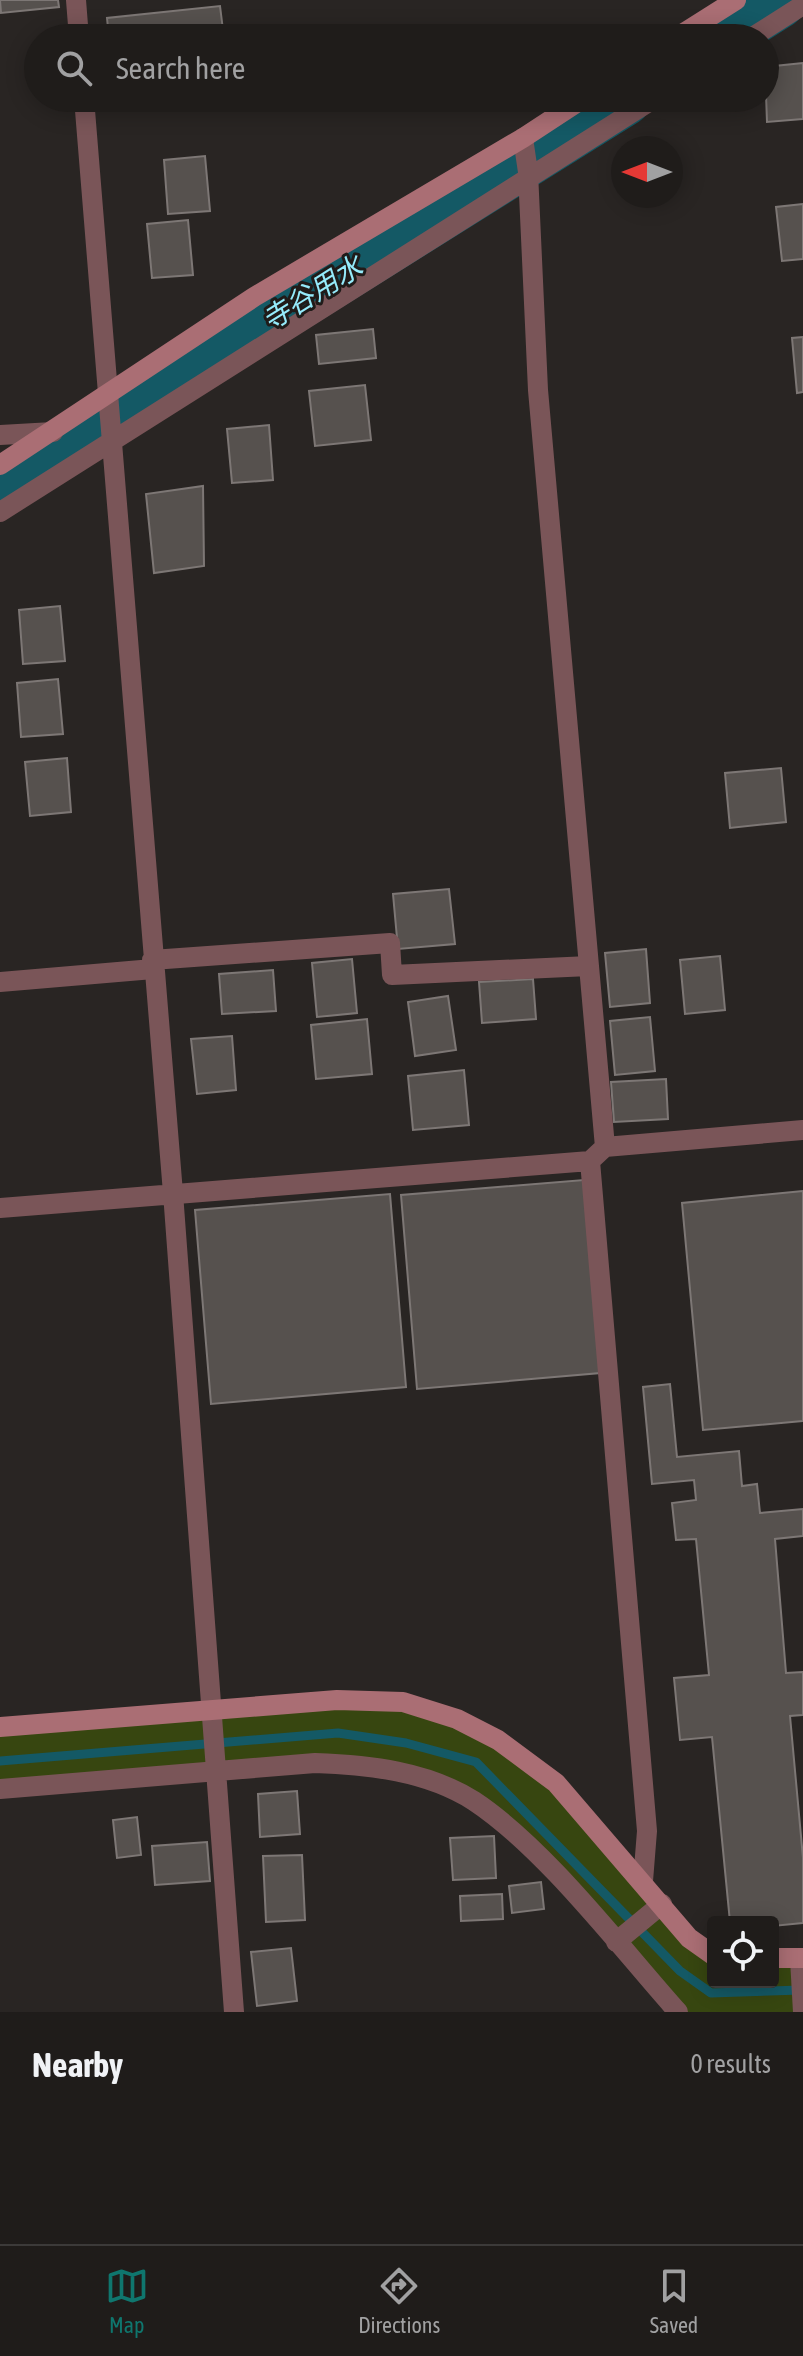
<!DOCTYPE html>
<meta charset="utf-8">
<style>
:root{--surface:#1f1c1a;--page:#272523;--text:#f1f3f6;--muted:#a1a1a2;--line:#3c3a39;--accent:#0f766e}
body{margin:0;font-family:"Asap Condensed","Noto Sans JP",sans-serif;background:var(--page);color:var(--text)}
.controls{position:absolute;right:24px;bottom:24px;display:grid;overflow:hidden;border-radius:8px;box-shadow:0 4px 20px #0003}
.controls button{width:72px;height:72px;display:grid;place-items:center;padding:0;border:0;border-bottom:2px solid var(--line);background:var(--surface);color:var(--text);font:40px sans-serif}
.compass{position:absolute;left:611px;top:136px;width:72px;height:72px;border-radius:50%;background:var(--surface);box-shadow:0 4px 20px #0003;rotate:270deg}
.list{margin:0;padding:0;list-style:none}
h2{display:flex;justify-content:space-between;align-items:center;height:104px;margin:0;padding:0 32px;font-size:34px}
h2 small{font-size:26px;font-weight:400;color:var(--muted)}
.icon{flex:none;width:44px;height:44px;fill:none;stroke:currentColor;stroke-width:2;stroke-linecap:round;stroke-linejoin:round}
.map{position:relative;flex:none;width:803px;height:2012px;overflow:hidden}
.search{position:absolute;background:var(--surface);box-shadow:0 4px 20px #0003;left:24px;right:24px;top:24px;height:88px;display:flex;align-items:center;gap:20px;box-sizing:border-box;padding:0 28px;border-radius:44px;color:var(--muted);font-size:30px}
.sheet{height:232px;background:var(--surface)}
nav{display:flex;justify-content:space-around;align-items:center;box-sizing:border-box;height:112px;border-top:2px solid var(--line);background:var(--surface);font-size:22px;color:var(--muted)}
nav a{display:grid;justify-items:center;gap:4px}
nav .on{color:var(--accent)}
.map>svg:first-child{display:block}
.green{fill:#374610}
.lines{fill:none;stroke-linecap:round;stroke-linejoin:round}
.stream{stroke:#145965;stroke-width:9}
.river{stroke:#145965;stroke-width:56}
.building{fill:#56514e;stroke:#7d7775;stroke-width:2}
.street{stroke:#7a5558;stroke-width:20}
.secondary{stroke:#aa6e74;stroke-width:20}
.labels{text-anchor:middle;dominant-baseline:central;stroke-width:6;stroke-linejoin:round;paint-order:stroke}
.water-label{font-size:28px;font-style:italic;fill:#95ebfb;stroke:#201b19}
</style>
<div class="map">
<svg width="803" height="2012" viewBox="0 0 803 2012">
<rect width="100%" height="100%" fill="#292523"/>
<!-- green -->
<path class="green" d="M736,0H803L751,38H676Z
M584,98H655L0,512V463Z
M403,1702L534,1767L713,1954V1982H773V1954L803,1952V2012H678L512,1834L417,1776L315,1763L0,1789V1727Z"/>
<g class="lines">
<!-- stream -->
<path class="stream" d="M0,1761L338,1733L406,1743L476,1762L680,1971L711,1993L801,1990"/>
<!-- river -->
<path class="river" d="M719,38L779,0
M0,488L624,98"/>
</g>
<!-- building -->
<path class="building" d="M0,0H58L59,7L1,13Z
M220,6L224,38H109L107,18Z
M519,29L520,38H464L463,35Z
M803,63V119L767,122L765,67Z
M205,156L210,211L168,214L164,160Z
M803,204V259L782,261L776,207Z
M188,220L193,275L152,278L147,224Z
M373,329L376,358L319,364L316,335Z
M803,337V392L797,393L792,338Z
M365,385L371,440L315,446L309,391Z
M269,425L273,480L232,483L227,429Z
M203,486L204,566L154,573L146,494Z
M60,606L65,661L23,664L19,610Z
M58,679L63,734L21,737L17,683Z
M67,758L71,812L30,816L25,762Z
M781,768L786,822L730,828L725,773Z
M449,889L455,944L398,949L393,894Z
M646,949L650,1003L610,1007L605,953Z
M720,956L725,1010L685,1014L680,960Z
M352,959L357,1013L317,1017L312,963Z
M273,970L276,1011L222,1014L219,974Z
M533,979L536,1019L482,1023L479,982Z
M448,996L456,1050L415,1056L408,1002Z
M650,1017L655,1071L615,1075L610,1021Z
M367,1019L372,1074L316,1079L311,1025Z
M232,1036L236,1090L197,1094L191,1039Z
M464,1070L469,1125L413,1130L408,1076Z
M666,1079L668,1119L614,1122L611,1082Z
M596,1179L612,1372L417,1389L401,1195Z
M803,1191V1421L703,1430L682,1203Z
M390,1194L406,1387L211,1404L195,1210Z
M670,1384L677,1457L739,1451L742,1486L757,1484L760,1513L803,1509V1536L775,1539L786,1673L803,1672V1715L790,1716L803,1858V1923L773,1926V1922H730L712,1737L680,1740L674,1678L709,1675L696,1539L676,1540L672,1503L696,1500L694,1480L652,1484L643,1387Z
M297,1791L300,1834L260,1837L258,1794Z
M137,1817L141,1855L117,1858L113,1820Z
M494,1836L496,1878L453,1880L450,1838Z
M207,1842L210,1881L155,1885L152,1846Z
M302,1855L305,1920L266,1922L263,1856Z
M541,1882L544,1909L512,1913L509,1886Z
M502,1894L503,1919L461,1921L460,1896Z
M291,1948L297,2001L257,2006L251,1952Z"/>
<g class="lines">
<!-- street -->
<path class="street" d="M76,0L79,38
M751,38L803,5
M84,98L173,1193L234,2012
M523,138L528,172L538,390L605,1147
M0,435L53,432
M0,512L655,98
M152,960L390,943L392,975L589,966
M0,982L153,969
M590,1161L647,1831L643,1881
M0,1208L590,1161L605,1147L803,1130
M0,1789L315,1763C369,1765 427,1771 474,1801C545,1848 620,1947 678,2012
M616,1942L662,1904
M800,1959L803,2012"/>
<!-- secondary -->
<path class="secondary" d="M676,38L736,0
M0,465L254,297L523,138L584,98
M0,1727L337,1700L403,1702L457,1719L498,1740L556,1783L689,1938L713,1955
M773,1958H803"/>
</g>
<g class="labels">
<!-- water labels -->
<g class="water-label">
<text transform="translate(312 293) rotate(-32)">寺谷用水</text>
</g>
</g>
</svg>
<div class="controls">
<button><svg class="icon" aria-label="locate" viewBox="0 0 24 24"><circle cx="12" cy="12" r="6"/><path d="M12 2v4M12 18v4M2 12h4M18 12h4"/></svg></button>
</div>
<svg class="compass" viewBox="-18 -18 36 36"><path d="M0-13l5 13h-10z" fill="#e53935"/><path d="M0 13l5-13h-10z" fill="#a1a1a2"/></svg>
<div class="search"><svg class="icon" aria-label="search" viewBox="0 0 24 24"><circle cx="10" cy="10" r="6"/><path d="M15 15l6 6"/></svg>Search here</div>
</div>
<section class="sheet">
<h2>Nearby<small>0 results</small></h2>
<ul class="list">
</ul>
</section>
<nav>
<a class="on"><svg class="icon" aria-label="map" viewBox="0 0 24 24"><path d="M3 6l6-2 6 2 6-2v14l-6 2-6-2-6 2zM9 4v14M15 6v14"/></svg>Map</a>
<a><svg class="icon" aria-label="directions" viewBox="0 0 24 24"><path d="M12 3l9 9-9 9-9-9zM9 14v-3h6M13 9l2 2-2 2"/></svg>Directions</a>
<a><svg class="icon" aria-label="saved" viewBox="0 0 24 24"><path d="M7 4h10v16l-5-4-5 4z"/></svg>Saved</a>
</nav>
